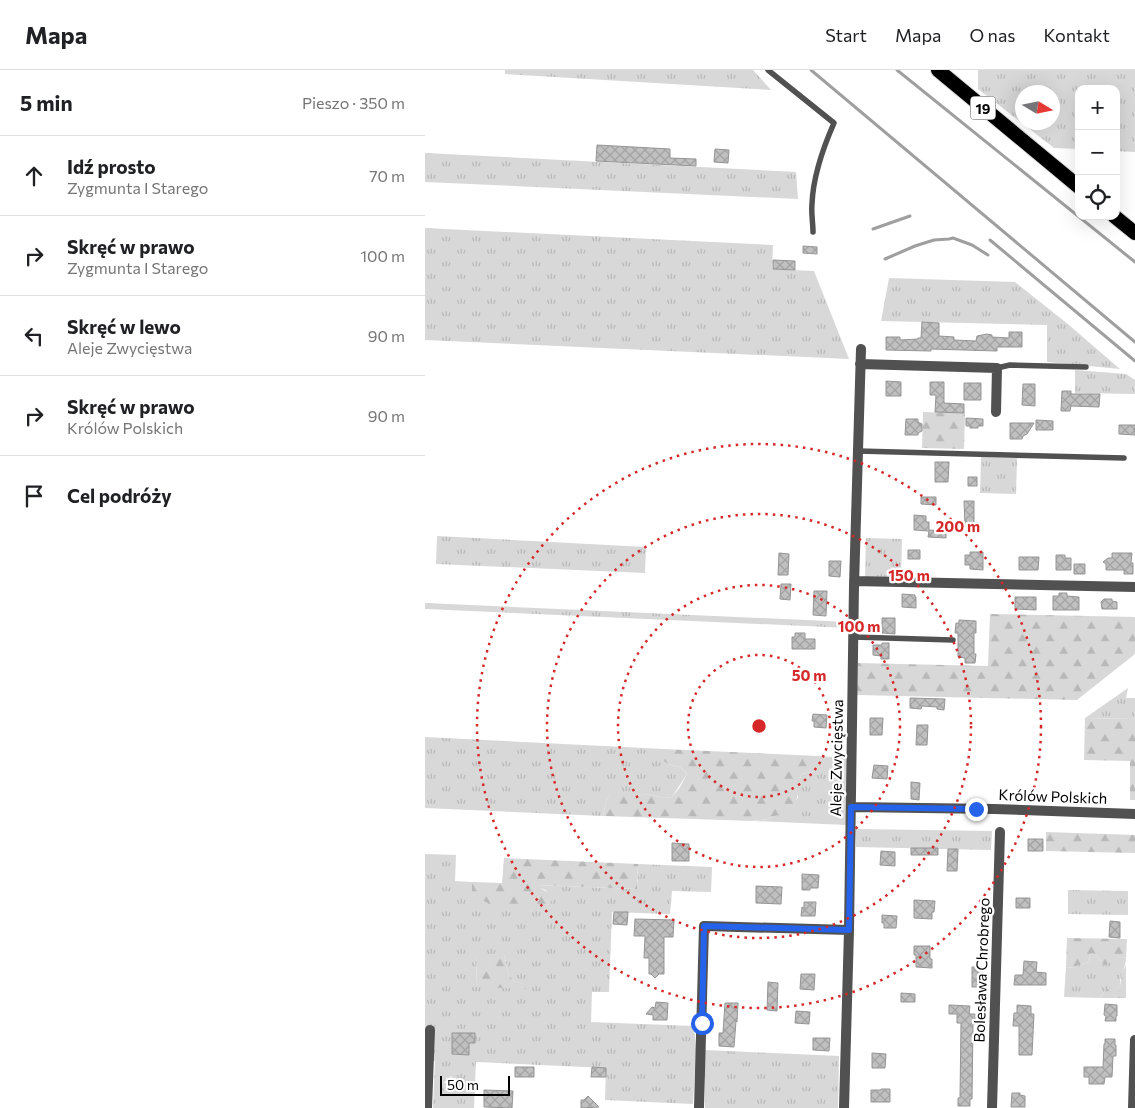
<!DOCTYPE html>
<html lang="pl">
<meta charset="utf-8">
<style>
:root{--surface:#fff;--page:#f6f6f6;--text:#202124;--muted:#757577;--line:#e0e0e0}
body{margin:0;font-family:Commissioner,sans-serif;background:var(--page);color:var(--text)}
.controls{position:absolute;right:15px;top:15px;display:grid;overflow:hidden;border-radius:10px;box-shadow:0 5px 20px #0002}
.controls button{width:45px;height:45px;display:grid;place-items:center;padding:0;border:0;border-bottom:1px solid var(--line);background:var(--surface);color:var(--text);font:25px sans-serif}
.compass{position:absolute;left:590px;top:15px;width:45px;height:45px;border-radius:50%;background:var(--surface);box-shadow:0 5px 20px #0002;rotate:100deg}
.scale{position:absolute;left:15px;bottom:12px;width:70px;box-sizing:border-box;padding-left:5px;border:2px solid #000;border-top:0;font-size:14px;line-height:18px;white-space:nowrap;color:#000;-webkit-text-stroke:4px #fff;paint-order:stroke}
.stop{position:absolute;width:15px;height:15px;margin:-11px;border:4px solid #2563eb;border-radius:50%;background:#fff}
.stop.end{background:#2563eb;border-color:#fff;box-shadow:0 1px 5px #0008}
.list{margin:0;padding:0;list-style:none}
h2{display:flex;justify-content:space-between;align-items:center;height:65px;margin:0;padding:0 20px;font-size:21px}
h2 small{font-size:16px;font-weight:400;color:var(--muted)}
.list li{display:grid;grid-template-columns:32px 1fr auto;gap:15px;align-items:center;box-sizing:border-box;height:80px;padding:0 20px;border-top:1px solid var(--line)}
.list b{display:block;font-size:19px;white-space:nowrap}
.list p{margin:0;font-size:16px;white-space:nowrap;color:var(--muted)}
.list em{font-size:16px;font-style:normal;color:var(--muted)}
.icon{flex:none;width:28px;height:28px;fill:none;stroke:currentColor;stroke-width:2;stroke-linecap:round;stroke-linejoin:round}
.map{position:relative;flex:none;width:710px;height:1038px;overflow:hidden}
header{display:flex;align-items:center;gap:30px;box-sizing:border-box;height:70px;padding:0 25px;background:var(--surface);border-bottom:1px solid var(--line)}
header strong{font-size:24px}
nav{display:flex;gap:28px;margin-inline-start:auto;font-size:18px}
main{display:flex}
aside{flex:1;background:var(--surface)}
.map>svg:first-child{display:block}
.grass{fill:url(#grass-tufts);fill-rule:evenodd}
.forest{fill:url(#forest-firs)}
.lines{fill:none;stroke-linecap:round;stroke-linejoin:round}
.stream{stroke:#9f9f9f;stroke-width:3}
.building{fill:url(#building-cross-hatch);stroke:#959595}
.trunk-casing{stroke:#dbdbdb;stroke-width:16}
.service{stroke:#515151;stroke-width:5.5}
.minor{stroke:#515151;stroke-width:10}
.trunk{stroke:#000;stroke-width:14}
.route{stroke:#2563eb;stroke-width:6}
.ring{fill:none;stroke:#d62828;stroke-width:2.5;stroke-dasharray:2.5 5}
.labels{text-anchor:middle;dominant-baseline:central;stroke-width:4.5;stroke-linejoin:round;paint-order:stroke}
.shield{fill:#fff;stroke:#4c4c4c;stroke-width:1}
.shield-label{font-size:14px;font-weight:bold;fill:#000}
.street-label{font-size:15px;fill:#000;stroke:#fff}
.centre{fill:#d62828;stroke:#fff;stroke-width:2.5}
.ring-label{font-size:15px;text-anchor:middle;font-weight:bold;fill:#d62828;stroke:#fff;stroke-width:4.5;stroke-linejoin:round;paint-order:stroke}
</style>
<header>
<strong>Mapa</strong>
<nav><a>Start</a><a>Mapa</a><a>O nas</a><a>Kontakt</a></nav>
</header>
<main>
<aside>
<h2>5 min<small>Pieszo · 350 m</small></h2>
<ul class="list">
<li><svg class="icon" aria-label="ahead" viewBox="0 0 24 24"><path d="M12 20V5M6 11l6-6 6 6"/></svg><div><b>Idź prosto</b><p>Zygmunta I Starego</p></div><em>70 m</em></li>
<li><svg class="icon" aria-label="right" viewBox="0 0 24 24"><path d="M7 20v-9h11M14 6l5 5-5 5"/></svg><div><b>Skręć w prawo</b><p>Zygmunta I Starego</p></div><em>100 m</em></li>
<li><svg class="icon" aria-label="left" viewBox="0 0 24 24"><path d="M17 20v-9H6M10 6l-5 5 5 5"/></svg><div><b>Skręć w lewo</b><p>Aleje Zwycięstwa</p></div><em>90 m</em></li>
<li><svg class="icon" aria-label="right" viewBox="0 0 24 24"><path d="M7 20v-9h11M14 6l5 5-5 5"/></svg><div><b>Skręć w prawo</b><p>Królów Polskich</p></div><em>90 m</em></li>
<li><svg class="icon" aria-label="arrive" viewBox="0 0 24 24"><path d="M6 21V4h12l-3 4 3 4H6"/></svg><div><b>Cel podróży</b></div></li>
</ul>
</aside>
<div class="map">
<svg width="710" height="1038" viewBox="0 0 710 1038">
<defs>
<pattern id="grass-tufts" width="24" height="20" patternUnits="userSpaceOnUse" patternTransform="scale(1.25)"><rect width="24" height="20" fill="#d8d8d8"/><path d="M3 7l-1-3M5 7V3M7 7l1-3M15 17l-1-3M17 17v-4M19 17l1-3" fill="none" stroke="#b8b8b8"/></pattern>
<pattern id="forest-firs" width="22" height="20" patternUnits="userSpaceOnUse" patternTransform="scale(1.25)"><rect width="22" height="20" fill="#d8d8d8"/><path d="M5 1l3.5 6h-7zM16 11l3.5 6h-7z" fill="#b8b8b8"/></pattern>
<pattern id="building-cross-hatch" width="8" height="8" patternUnits="userSpaceOnUse" patternTransform="scale(1.25)"><rect width="8" height="8" fill="#c0c0c0"/><path d="M0 0l8 8M0 8l8-8" fill="none" stroke="#a3a3a3"/></pattern>
</defs>
<rect width="100%" height="100%" fill="#fff"/>
<!-- grass -->
<path class="grass" d="M80,0H328L346,20L80,4Z
M553,0H710V82L691,81V19H654V79L629,78L553,19ZM598,22H628V52H598Z
M0,83L371,102L373,129L0,112Z
M0,158L348,175L347,199L389,201L424,289L0,270Z
M464,208L590,212L644,255L695,299L622,292V255L456,251Z
M650,300L701,304L710,310V324L650,323Z
M556,387L592,388L591,424L555,423Z
M12,466L221,477L220,503L11,494Z
M441,468L477,469L476,509L440,508Z
M0,533L424,552V558L0,539Z
M703,618L701,628H710V649L660,648Z
M0,667L239,679V684L243,694L255,697L262,704L247,727L238,728L223,724L211,726H184C180,733 180,738 178,746L0,738Z
M393,686L422,688L421,755L329,751L343,749L349,746L356,745L373,728V717L376,704L387,702L393,698Z
M430,759L567,761L566,780L431,777Z
M0,784L31,785L30,811L47,812V822L124,835L127,829L121,820L115,818L113,815L212,819L213,794L287,797L286,822L247,821L245,844L187,842L184,922H167L166,952L269,956L271,980L268,1034L180,1030L181,998L51,992L49,1038H8L10,991L0,989ZM52,885H79L84,905L89,911L98,914L51,917Z
M643,820L703,821V845L643,844Z
M667,883L671,885L679,895L693,886L701,888C701,898 694,906 695,916L691,919L680,921L675,928L639,927L641,897L648,898L651,896L664,892L665,886Z
M280,980L414,986L413,1038H280Z"/>
<!-- forest -->
<path class="forest" d="M498,342L540,343L539,379L497,378Z
M565,544L710,547V584L652,630L432,625L433,593L563,596Z
M660,648L710,649V730H705V691L659,690Z
M239,679L393,686L394,698L387,702L376,704C374,715 374,726 369,736L364,738L365,747L356,745L349,746L343,749L328,751L178,746C180,738 180,733 184,726H211L223,724L238,728L247,727L255,717L262,704L255,697L243,694L239,691Z
M621,762L710,765V783L621,781Z
M79,788L213,794L212,819L114,815L115,818L127,824V829L124,839L71,837L53,828L47,822V812L77,813Z
M642,868L702,869L701,888L693,886C689,891 685,894 679,895L671,885L667,883L665,886L664,892L651,896L648,898L641,897Z
M52,884L79,885L84,905L89,911L98,914L101,919L51,917Z
M701,895V928H675L680,921L686,917L691,919L695,916L697,903Z"/>
<g class="lines">
<!-- stream -->
<path class="stream" d="M386,0L710,272
M472,0L710,192
M448,159L485,146
M565,170L710,291
M460,189L490,176L509,170L524,169L528,168L547,175L563,185"/>
</g>
<!-- building -->
<path class="building" d="M172,75L245,79V88L271,89V96L171,91Z
M290,79L304,80L303,93L289,92Z
M378,176L392,177V184L378,183Z
M348,190L370,191V200L348,199Z
M497,252L514,253V266L529,267V270L551,271L552,266L562,264L567,265V267L584,268V262H597V277H572V281L506,279V281L461,280V267H475V270L493,269V268H496Z
M461,311L476,312V326H461Z
M505,312H519V333L539,334V343L510,342L511,325H505Z
M539,313H556V330H539Z
M598,314H610V336L597,335Z
M637,321H646V324H675L674,337L646,336L645,341H636Z
M541,348L558,349V356H553V358H545V356H541Z
M481,349H493V352L497,354V361L493,363V365H480Z
M611,350L628,351V360H611Z
M585,353H609L602,364L598,366L597,369H585Z
M694,355H710V365L694,364Z
M510,392H524L523,412H510Z
M543,407H552V416H543Z
M496,427H511V435L496,434Z
M539,431H549V455H540Z
M489,445L501,446V452H504V460L521,461V468L503,467L504,461L489,460Z
M483,480H495V489H483Z
M545,482H558V500L545,499V495H540V485H545Z
M354,483L364,484L363,505H353Z
M687,483H707L706,493H708V504H699V500H681V494L678,492L683,488H687Z
M631,485H640V488H646V500H631Z
M594,487H614L613,500H594Z
M404,491H416L415,507L404,506Z
M649,494H660V504H649Z
M356,514H366L365,530L355,529Z
M389,521H402L401,546L388,545Z
M634,523H642V526L654,527V540H628V526H634Z
M477,524L490,525V527H491V538L477,537Z
M590,527H611V540L590,539Z
M679,529H687V531L692,532V539H677L676,532Z
M457,548H470V564L457,563Z
M534,550L551,551V563H549V584H551L550,593H540V588L533,587V563H530L531,553H534Z
M370,563H380V569H390V579H367V567H370Z
M457,573H464V589H456V586L448,585V575H457Z
M485,628L520,629L519,640L512,639V637L497,636L496,639L485,638Z
M388,644L402,645L401,658L389,657V651H387Z
M445,648H458L457,665H445Z
M492,655H503L502,675H491Z
M449,695L463,696L462,709L447,708Z
M486,712L495,713L494,730L486,729Z
M603,769H618V781H603Z
M247,773L264,774V791H247Z
M486,778H513V785H486Z
M523,779H533L532,801H522Z
M456,781L470,782V796L455,795Z
M377,804L394,805L393,818H385V820H377Z
M331,816L357,817L356,834L331,833Z
M591,828H605V838H591Z
M489,830L510,831L509,842H507V849L489,848Z
M379,832H391L390,846H376L377,837L379,838Z
M189,842H203L202,855L188,854Z
M457,845L472,846L471,858H459V853H457Z
M210,849L249,850L248,867H239V904H234L230,908L226,904H224V888H219L220,866H209Z
M685,851L695,852V868L684,867Z
M489,876H505V889H507V898L491,897V885H489Z
M599,891L612,892L611,902L621,903V915H589L590,905H598Z
M547,897H557V917H547Z
M376,904H390L389,920L375,919Z
M343,912L353,913L352,941L342,940Z
M476,923L490,924V932H476Z
M231,932L243,933L242,950H228V945L221,944L227,937L230,938Z
M300,933H313L312,952L311,951L309,977L294,976V963H298Z
M680,934L692,935V946H691V951H680L681,946L679,945Z
M524,935L545,936L544,944H550V954H548L547,1029H545V1036H533V1028H535L536,953H532V944H524Z
M592,935L606,936V944H609L607,985H594V956H588L589,943H592Z
M371,941L385,942L384,954L370,953Z
M27,963H50V973H44V985L27,984Z
M388,968H405L404,981L388,980Z
M680,969H690V975H691V986H688L687,1007H680L679,1014H664V1007H659V997H678L679,974H680Z
M447,983L461,984L460,998H447Z
M90,997H109V1007H90Z
M167,997L181,998V1007H166Z
M456,1019H465V1032H446V1020H456Z
M59,1020L88,1021L87,1038L59,1037Z
M587,1023H595V1025L600,1026V1037H586Z
M163,1026L174,1037L156,1038V1030H159Z"/>
<g class="lines">
<defs>
<path id="trunk" d="M513,0L654,117
M689,146L710,163"/>
</defs>
<!-- trunk casing -->
<use href="#trunk" class="trunk-casing"/>
<!-- service -->
<path class="service" d="M343,0L409,53C398,78 388,106 387,134C386,143 388,153 388,162
M572,298L585,295L661,297
M433,381L699,388
M428,567L528,570"/>
<!-- minor -->
<path class="minor" d="M435,294L572,298L571,342
M429,511L710,517
M426,737L569,739L710,744
M2,1038L5,960
M274,1038L279,856L424,860
M419,1038L424,860L429,516L436,279
M567,1038L575,762
M708,1038L710,970"/>
<!-- trunk -->
<use href="#trunk" class="trunk"/>
</g>
<g class="lines">
<!-- route -->
<path class="route" d="M277,953L279,856L424,860L426,737L551,739"/>
</g>
<!-- distance rings -->
<g class="ring">
<circle cx="334" cy="656" r="71"/>
<circle cx="334" cy="656" r="141"/>
<circle cx="334" cy="656" r="212"/>
<circle cx="334" cy="656" r="282"/>
</g>
<g class="labels">
<!-- shield labels -->
<rect class="shield" x="545.5" y="26.5" width="25" height="23" rx="4"/>
<g class="shield-label">
<text x="558" y="38">19</text>
</g>
<!-- street labels -->
<g class="street-label">
<text transform="translate(411 688) rotate(-89)">Aleje Zwycięstwa</text>
<text transform="translate(628 726) rotate(2)">Królów Polskich</text>
<text transform="translate(556 900) rotate(-88)">Bolesława Chrobrego</text>
</g>
</g>
<circle cx="334" cy="656" r="8" class="centre"/>
<g class="ring-label">
<text x="533" y="462">200 m</text>
<text x="484" y="511">150 m</text>
<text x="434" y="562">100 m</text>
<text x="384" y="611">50 m</text>
</g>
</svg>
<div class="controls">
<button>+</button>
<button>−</button>
<button><svg class="icon" aria-label="locate" viewBox="0 0 24 24"><circle cx="12" cy="12" r="6"/><path d="M12 2v4M12 18v4M2 12h4M18 12h4"/></svg></button>
</div>
<svg class="compass" viewBox="-18 -18 36 36"><path d="M0-13l5 13h-10z" fill="#e53935"/><path d="M0 13l5-13h-10z" fill="#757577"/></svg>
<div class="scale">50 m</div>
<div class="stop" style="left:277px;top:953px"></div>
<div class="stop end" style="left:551px;top:739px"></div>
</div>
</main>
